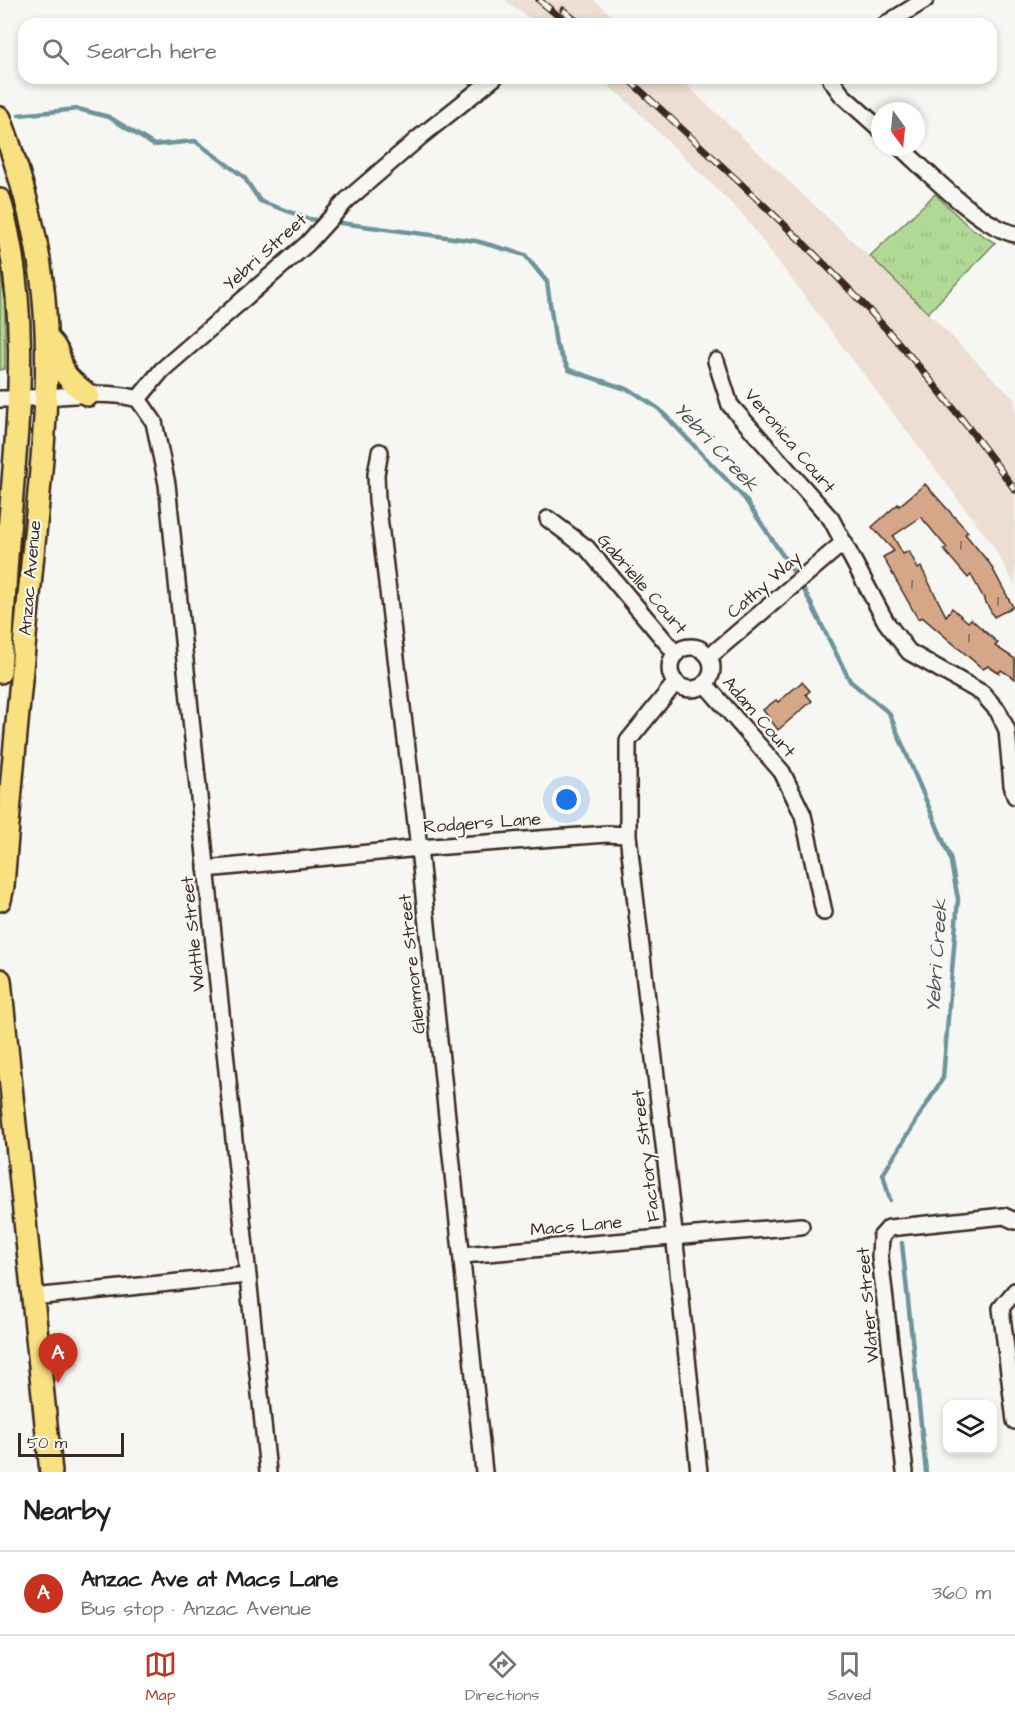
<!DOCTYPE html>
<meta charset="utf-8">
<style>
:root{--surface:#fff;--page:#f2f2f2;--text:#202124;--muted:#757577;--line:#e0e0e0;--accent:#c8321e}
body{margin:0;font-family:"Architects Daughter",sans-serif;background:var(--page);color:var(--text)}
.controls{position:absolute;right:18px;bottom:18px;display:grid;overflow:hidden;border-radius:12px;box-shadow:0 3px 9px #0003}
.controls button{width:54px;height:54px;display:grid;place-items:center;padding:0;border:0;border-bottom:2px solid var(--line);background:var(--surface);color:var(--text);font:30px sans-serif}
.compass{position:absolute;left:871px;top:102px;width:54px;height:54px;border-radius:50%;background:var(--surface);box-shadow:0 3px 9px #0003;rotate:165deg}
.scale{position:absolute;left:18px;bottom:15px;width:106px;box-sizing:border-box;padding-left:6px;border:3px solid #3b2a1e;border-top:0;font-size:16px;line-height:21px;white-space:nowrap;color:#3b2a1e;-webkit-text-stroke:4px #f6f6f2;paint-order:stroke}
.you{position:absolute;left:567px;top:800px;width:21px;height:21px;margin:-15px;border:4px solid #fff;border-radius:50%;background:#1a73e8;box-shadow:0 0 0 9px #1a73e833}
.badge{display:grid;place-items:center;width:39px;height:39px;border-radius:50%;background:var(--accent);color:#fff;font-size:20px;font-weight:700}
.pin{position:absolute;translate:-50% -50px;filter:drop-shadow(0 2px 3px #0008)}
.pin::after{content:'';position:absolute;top:32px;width:21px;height:18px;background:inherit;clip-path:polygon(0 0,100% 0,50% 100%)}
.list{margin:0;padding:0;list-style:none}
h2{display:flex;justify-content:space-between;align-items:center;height:78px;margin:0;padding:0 24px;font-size:26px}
h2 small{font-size:20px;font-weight:400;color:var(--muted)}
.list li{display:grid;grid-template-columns:39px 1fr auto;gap:18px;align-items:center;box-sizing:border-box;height:84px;padding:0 24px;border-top:2px solid var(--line)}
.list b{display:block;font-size:22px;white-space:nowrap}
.list p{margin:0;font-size:20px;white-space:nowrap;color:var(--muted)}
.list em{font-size:20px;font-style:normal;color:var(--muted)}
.icon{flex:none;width:33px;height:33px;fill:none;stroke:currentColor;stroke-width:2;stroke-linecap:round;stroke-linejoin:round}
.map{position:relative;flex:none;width:1015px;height:1472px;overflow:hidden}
.search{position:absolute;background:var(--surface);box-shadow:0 3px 9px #0003;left:18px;right:18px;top:18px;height:66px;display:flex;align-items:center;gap:15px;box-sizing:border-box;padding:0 21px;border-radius:18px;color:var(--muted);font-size:22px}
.sheet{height:162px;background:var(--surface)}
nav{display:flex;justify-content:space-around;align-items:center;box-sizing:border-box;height:84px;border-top:2px solid var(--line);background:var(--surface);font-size:16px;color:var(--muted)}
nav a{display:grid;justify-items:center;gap:3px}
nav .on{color:var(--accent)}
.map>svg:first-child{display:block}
.built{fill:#ecded2}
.grass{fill:url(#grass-tufts);stroke:#76825a;stroke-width:1.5}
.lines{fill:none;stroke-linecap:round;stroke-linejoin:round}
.stream{stroke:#6d949b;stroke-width:4.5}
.building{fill:#d6a688;stroke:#3b2a1e;stroke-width:1.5}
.minor-casing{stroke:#3b2a1e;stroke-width:20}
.highway-casing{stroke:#3b2a1e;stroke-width:26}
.minor{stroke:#f6f6f2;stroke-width:15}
.highway{stroke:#f9e181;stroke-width:21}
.rail-casing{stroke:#3b2a1e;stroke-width:7}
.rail{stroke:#f6f6f2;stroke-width:4.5;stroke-dasharray:14;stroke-linecap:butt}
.labels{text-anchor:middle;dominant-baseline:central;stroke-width:4.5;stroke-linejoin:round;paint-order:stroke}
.number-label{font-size:15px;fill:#624938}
.street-label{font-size:18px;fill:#3b2a1e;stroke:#f6f6f2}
.water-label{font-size:20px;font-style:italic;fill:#505652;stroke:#f6f6f2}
</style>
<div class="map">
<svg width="1015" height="1472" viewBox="0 0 1015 1472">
<defs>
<pattern id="grass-tufts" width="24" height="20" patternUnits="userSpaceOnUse" patternTransform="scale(1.5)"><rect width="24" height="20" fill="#b0d996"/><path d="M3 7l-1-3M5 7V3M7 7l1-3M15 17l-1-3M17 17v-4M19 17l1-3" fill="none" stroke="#98ba81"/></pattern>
</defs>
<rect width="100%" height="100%" fill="#f6f6f2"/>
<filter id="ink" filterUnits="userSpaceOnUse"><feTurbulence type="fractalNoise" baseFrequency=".0167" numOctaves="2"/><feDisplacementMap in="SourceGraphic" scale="12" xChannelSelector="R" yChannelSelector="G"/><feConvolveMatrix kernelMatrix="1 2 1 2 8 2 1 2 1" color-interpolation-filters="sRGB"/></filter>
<g filter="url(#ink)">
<!-- built -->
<path class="built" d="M505,0H594L622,24H537Z
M600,78H679L911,296L1015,400V585L992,544L743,215L634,108Z"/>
<!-- grass -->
<path class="grass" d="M935,194L968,226L995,243L928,313L870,256Z
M0,266L5,306V369L0,370Z"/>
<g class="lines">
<!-- stream -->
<path class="stream" d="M19,115L78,109L109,117L154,145L195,141L244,177L260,201L309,219L324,221
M333,222L476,241L525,255L547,282L556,345L569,370L632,391L659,409L745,499L799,580L850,681L889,713L950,857L958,899L943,1078L883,1174L890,1200
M902,1243L926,1472"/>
</g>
<!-- building -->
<path class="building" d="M925,484L968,532L965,534L990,564L1013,607L994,617L971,575L968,578L944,550L947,548L921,517L893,536L903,554L909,551L918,569L921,567L946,616L952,608L968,622L971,619L998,643L995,646L1015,659V679L1001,670L999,673L988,666L983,669L922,617L918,619L883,557L894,551L872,527L898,504L899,506Z
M802,682L810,691L806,694L812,701L778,730L763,710L776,700L778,702Z"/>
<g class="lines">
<defs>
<path id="minor" d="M886,24L925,0
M833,78L831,80L842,95L880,129
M900,147C928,172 980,227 1015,234
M716,361L730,405L831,519L886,622L909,652L982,693L998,711L1007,730L1012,785L1015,796
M0,399C41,400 101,388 138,399
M138,399L154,422L167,484L268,1472
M138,399L162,370L307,244L347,200L420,137L494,78
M380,452L376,474L377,500L419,848L484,1472
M548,519L587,548L676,654
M670 668a21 21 0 1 1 42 0a21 21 0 1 1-42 0Z
M709,657L844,542
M676,682L628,741V835L672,1214L699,1472
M705,684L782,772L803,815L824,912
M206,869L419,848L607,834L628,835
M463,1255L801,1226
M1015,1291L1001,1308L1015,1421
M33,1297L247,1275
M905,1472L880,1257L881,1237L889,1228L1004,1216L1015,1221"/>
<path id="highway" d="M0,118C23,181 41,245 45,312C51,399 39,488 31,575C21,678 11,782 3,886L0,900
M0,200C31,313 18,415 9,531C5,577 3,625 0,672
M49,340C63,354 57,361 66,375C72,383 81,389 88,395
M0,980L51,1472"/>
</defs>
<!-- minor casing -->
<use href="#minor" class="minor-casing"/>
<!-- highway casing -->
<use href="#highway" class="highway-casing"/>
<!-- minor -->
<use href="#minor" class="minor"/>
<!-- highway -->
<use href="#highway" class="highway"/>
<defs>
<path id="rail" d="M539,0L568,24
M563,10L580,24
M627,78C701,147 777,215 848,288C909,351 964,419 1015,490"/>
</defs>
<!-- rail casing -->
<use href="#rail" class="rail-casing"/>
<!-- rail -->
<use href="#rail" class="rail"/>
</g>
</g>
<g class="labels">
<!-- number labels -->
<g class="number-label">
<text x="961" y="545">1</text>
<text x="912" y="584">1</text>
<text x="998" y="601">1</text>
<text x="969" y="638">1</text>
</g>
<!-- street labels -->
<g class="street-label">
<text transform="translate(265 252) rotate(-42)">Yebri Street</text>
<text transform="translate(790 441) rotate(50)">Veronica Court</text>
<text transform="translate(30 578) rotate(-85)">Anzac Avenue</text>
<text transform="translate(642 584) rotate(49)">Gabrielle Court</text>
<text transform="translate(764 585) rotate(-41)">Cathy Way</text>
<text transform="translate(759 717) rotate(49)">Adam Court</text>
<text transform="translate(482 823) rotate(-4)">Rodgers Lane</text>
<text transform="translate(193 934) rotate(-96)">Wattle Street</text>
<text transform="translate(412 964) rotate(-96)">Glenmore Street</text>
<text transform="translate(646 1156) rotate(-97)">Factory Street</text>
<text transform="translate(576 1226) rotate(-5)">Macs Lane</text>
<text transform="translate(868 1305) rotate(-95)">Water Street</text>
</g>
<!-- water labels -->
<g class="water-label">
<text transform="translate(716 447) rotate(47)">Yebri Creek</text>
<text transform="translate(937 956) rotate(-86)">Yebri Creek</text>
</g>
</g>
</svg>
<div class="controls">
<button><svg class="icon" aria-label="layers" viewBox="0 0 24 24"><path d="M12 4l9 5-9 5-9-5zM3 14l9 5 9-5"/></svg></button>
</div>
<svg class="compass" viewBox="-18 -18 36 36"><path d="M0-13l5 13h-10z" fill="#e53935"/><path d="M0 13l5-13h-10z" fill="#757577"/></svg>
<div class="scale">50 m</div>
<div class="you"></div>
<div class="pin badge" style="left:58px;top:1383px">A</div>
<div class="search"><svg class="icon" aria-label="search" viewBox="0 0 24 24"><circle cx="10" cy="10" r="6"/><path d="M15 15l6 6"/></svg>Search here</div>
</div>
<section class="sheet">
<h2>Nearby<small></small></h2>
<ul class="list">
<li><span class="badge">A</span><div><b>Anzac Ave at Macs Lane</b><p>Bus stop · Anzac Avenue</p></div><em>360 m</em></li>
</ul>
</section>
<nav>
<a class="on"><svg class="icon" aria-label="map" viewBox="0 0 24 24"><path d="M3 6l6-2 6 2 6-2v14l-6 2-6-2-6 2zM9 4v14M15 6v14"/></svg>Map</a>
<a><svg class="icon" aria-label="directions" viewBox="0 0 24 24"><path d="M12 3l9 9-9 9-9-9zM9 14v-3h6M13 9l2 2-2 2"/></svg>Directions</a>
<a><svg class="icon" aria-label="saved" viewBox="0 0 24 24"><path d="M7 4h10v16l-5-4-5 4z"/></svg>Saved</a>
</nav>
